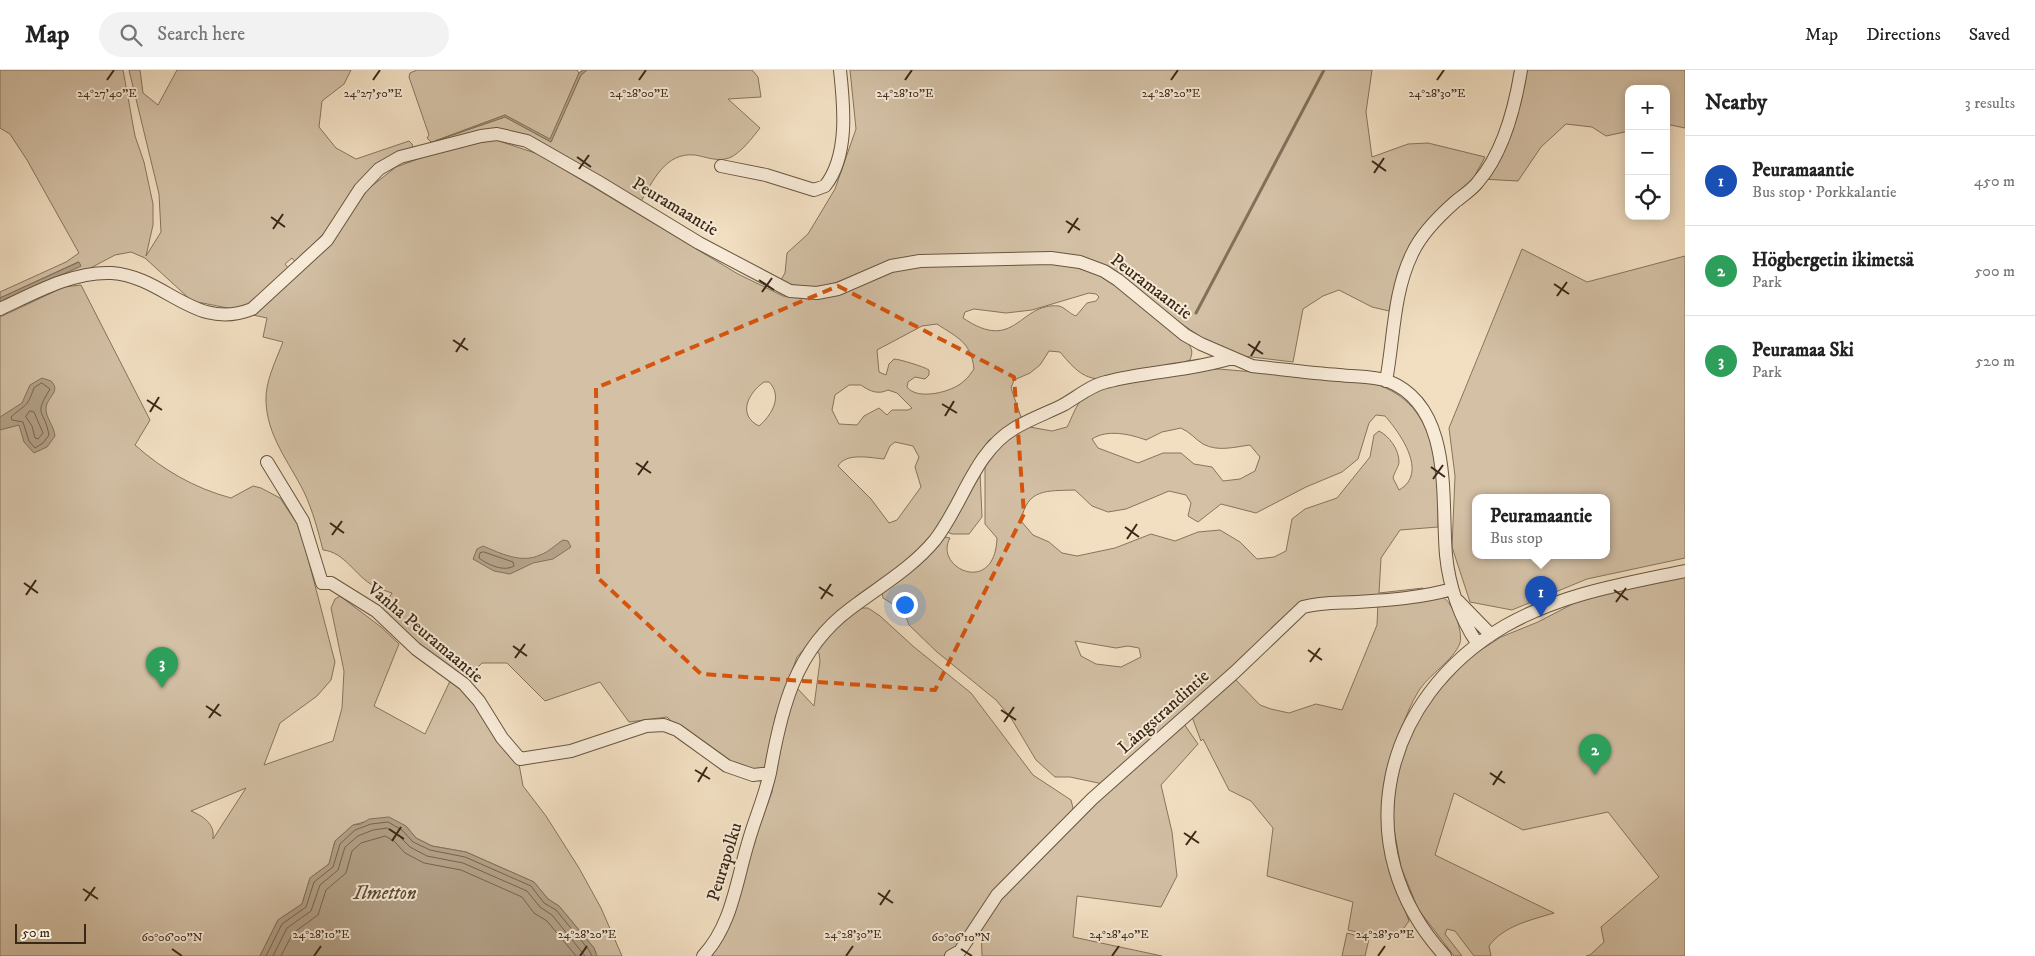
<!DOCTYPE html>
<meta charset="utf-8">
<style>
:root{--surface:#fff;--page:#f2f2f2;--text:#222;--muted:#767676;--line:#e0e0e0;--accent:#0f766e}
body{margin:0;font-family:"IM FELL DW Pica",serif;background:var(--page);color:var(--text)}
.controls{position:absolute;right:15px;top:15px;display:grid;overflow:hidden;border-radius:10px;box-shadow:0 2px 12px #0003}
.controls button{width:45px;height:45px;display:grid;place-items:center;padding:0;border:0;border-bottom:1px solid var(--line);background:var(--surface);color:var(--text);font:25px sans-serif}
.scale{position:absolute;left:15px;bottom:12px;width:71px;box-sizing:border-box;padding-left:5px;border:2px solid #392816;border-top:0;font-size:14px;line-height:18px;white-space:nowrap;color:#392816;-webkit-text-stroke:4px #f7ead7;paint-order:stroke}
.you{position:absolute;left:904px;top:534px;width:18px;height:18px;margin:-12px;border:4px solid #fff;border-radius:50%;background:#1a73e8;box-shadow:0 0 0 8px #1a73e833}
.badge{display:grid;place-items:center;width:32px;height:32px;border-radius:50%;background:var(--accent);color:#fff;font-size:16px;font-weight:700}
.pin{position:absolute;translate:-50% -41px;filter:drop-shadow(0 1px 2px #0008)}
.pin::after{content:'';position:absolute;top:26px;width:18px;height:15px;background:inherit;clip-path:polygon(0 0,100% 0,50% 100%)}
.popup{position:absolute;left:1472px;top:424px;width:138px;height:65px;box-sizing:border-box;display:grid;place-content:center;border-radius:10px;background:var(--surface);filter:drop-shadow(0 1px 4px #0005);font-size:16px;white-space:nowrap;color:var(--muted)}
.popup b{font-size:19px;color:var(--text)}
.popup::after{content:'';position:absolute;left:50%;top:100%;margin-left:-10px;border:10px solid transparent;border-top-color:var(--surface)}
.list{margin:0;padding:0;list-style:none}
h2{display:flex;justify-content:space-between;align-items:center;height:65px;margin:0;padding:0 20px;font-size:21px}
h2 small{font-size:16px;font-weight:400;color:var(--muted)}
.list li{display:grid;grid-template-columns:32px 1fr auto;gap:15px;align-items:center;box-sizing:border-box;height:90px;padding:0 20px;border-top:1px solid var(--line)}
.list b{display:block;font-size:19px;white-space:nowrap}
.list p{margin:0;font-size:16px;white-space:nowrap;color:var(--muted)}
.list em{font-size:16px;font-style:normal;color:var(--muted)}
.icon{flex:none;width:28px;height:28px;fill:none;stroke:currentColor;stroke-width:2;stroke-linecap:round;stroke-linejoin:round}
.map{position:relative;flex:none;width:1685px;height:886px;overflow:hidden}
header{display:flex;align-items:center;gap:30px;box-sizing:border-box;height:70px;padding:0 25px;background:var(--surface);border-bottom:1px solid var(--line)}
header strong{font-size:24px}
nav{display:flex;gap:28px;margin-inline-start:auto;font-size:18px}
.search{width:350px;height:45px;background:var(--page);display:flex;align-items:center;gap:12px;box-sizing:border-box;padding:0 18px;border-radius:28px;color:var(--muted);font-size:19px}
main{display:flex}
aside{flex:1;background:var(--surface)}
.map>svg:first-child{display:block}
.green{fill:#d3c0a5;stroke:#86745e;fill-rule:evenodd}
.water{fill:#b3a188;stroke:#82715a}
.lines{fill:none;stroke-linecap:round;stroke-linejoin:round}
.shore{stroke:#76644f;stroke-width:1}
.stream{stroke:#82715a;stroke-width:3}
.minor-casing{stroke:#675641;stroke-width:14}
.minor{stroke:#f7ead7;stroke-width:12}
.marked{fill:none;stroke:#d6540d;stroke-width:4;stroke-dasharray:10 6;stroke-linejoin:round}
.ticks{fill:none;stroke:#392816;stroke-width:2}
.labels{text-anchor:middle;dominant-baseline:central;stroke-width:4;stroke-linejoin:round;paint-order:stroke}
.street-label{font-size:18px;fill:#392816;stroke:#f7ead7}
.water-label{font-size:19px;font-style:italic;fill:#5e4c38;stroke:#f7ead7}
.ticks-label{font-size:12px;text-anchor:middle;fill:#392816;stroke:#f7ead7;stroke-width:4;stroke-linejoin:round;paint-order:stroke}
</style>
<header>
<strong>Map</strong>
<div class="search"><svg class="icon" aria-label="search" viewBox="0 0 24 24"><circle cx="10" cy="10" r="6"/><path d="M15 15l6 6"/></svg>Search here</div>
<nav><a>Map</a><a>Directions</a><a>Saved</a></nav>
</header>
<main>
<div class="map">
<svg width="1685" height="886" viewBox="0 0 1685 886">
<rect width="100%" height="100%" fill="#f2dfc2"/>
<filter id="stains"><feTurbulence type="fractalNoise" baseFrequency=".004" numOctaves="4"/><feColorMatrix values="0 0 0 0 .2 0 0 0 0 .09 0 0 0 0 .02 0 0 0 .5 -.17"/></filter>
<radialGradient id="worn" r=".72"><stop offset=".6" stop-color="#630" stop-opacity="0"/><stop offset="1" stop-color="#630" stop-opacity=".3"/></radialGradient>
<!-- green -->
<path class="green" d="M0,0H123L135,66L144,92L153,134V155L146,186L161,162L159,124L129,0H140L143,23L158,35L177,0H351L344,14L322,31L319,57L336,78L356,89L409,71L412,74L413,78L397,85L296,193L292,188L285,194L289,199L262,225L248,234L233,239L192,231L145,188L131,182L115,185L83,202L43,217L78,192L0,228V222L66,192L79,183L27,90L10,64L0,58Z
M417,0H577L579,3L583,0L579,3L550,70L505,45L435,71L505,47L551,72L581,5L587,0H752L758,7L761,27L728,29L760,58C753,67 740,84 729,88C717,92 707,87 695,85C665,82 653,111 640,133L547,78L485,61L431,72L427,68L429,65L409,7L410,3Z
M850,0H1372L1366,42L1372,87L1408,74L1428,73L1485,87L1473,109L1429,153L1398,202L1389,241L1372,237L1339,220L1323,226L1303,239L1293,292L1243,286L1216,277L1090,192L884,193L835,213L815,218L779,213L785,203L787,183L808,164L835,119L856,59Z
M1524,0H1685V58L1666,54V19H1629V61L1606,66L1592,57L1566,54L1541,77L1518,111L1482,109Z
M496,70L538,84L738,204L783,226L808,229L838,222L897,199L913,196L1060,193L1102,205L1184,270C1191,276 1194,280 1190,290L1179,294L1101,309C1082,309 1072,296 1060,282L1049,281L1040,295L1030,303L1014,310L1011,318L1021,347L1018,352L989,370L977,386L936,460L915,485L859,524L832,547L797,587L775,648L768,697C764,698 758,701 753,700C721,695 689,669 667,647L629,652L600,612L545,631L507,593H482L464,611L381,541L392,523C386,521 379,519 374,516C355,506 345,482 323,480C318,461 313,441 304,422C289,392 267,366 266,331C265,312 276,290 283,272L263,267L267,248L253,245L334,168L368,119L396,97L451,77ZM1089,223L1096,224L1099,227L1096,231L1087,233L1076,246C1070,244 1064,237 1059,236C1019,232 1016,284 963,248L965,242L974,239L1006,243L1032,240ZM937,254C958,268 971,272 974,299C971,303 968,308 964,311C953,322 917,331 907,317L908,312L915,307L925,309L929,305V300C925,297 899,289 894,289L889,294L886,305L879,302L877,280L922,256ZM764,312H769C783,326 772,345 759,356C737,345 748,323 764,312ZM849,315H861C869,321 878,325 888,320L897,323L912,338L908,340H892L887,345L879,338L864,346L857,355L839,354L832,340L835,325ZM895,372L913,376L919,387L915,397L921,417L897,450L889,453L871,429L838,396C846,382 871,388 884,389L890,376Z
M1522,179L1587,212L1685,186V488L1587,509L1512,540L1470,532L1452,477L1455,406L1449,358ZM1476,428H1606V486H1476Z
M81,215L150,350L135,375C163,400 194,418 231,428L253,416L261,418L280,428L300,458L335,592L331,610L317,626L280,653L264,695L333,671L342,638L344,601L331,538L335,529L340,526L381,557L399,574L374,636L425,664L450,611L464,621L519,694L523,716L546,746L579,798L601,838L622,886H597L594,878L559,836L548,829L534,812L466,782L432,776L416,768L406,756L375,749L353,755L335,771L329,794L310,808L302,834L278,850L260,886H0V247L64,217ZM246,718L213,769V768C215,754 203,746 191,741Z
M1219,299L1368,312C1438,329 1439,398 1438,457L1400,460L1381,488L1379,523L1423,518L1422,523L1317,528L1245,586L1103,714L1070,707H1055L1036,690L1011,648L996,630L937,582L909,555L904,541L883,528L882,523L940,466L950,468C933,498 995,527 997,468L985,454V392L999,374L1024,356L1052,361L1067,357C1072,348 1076,334 1084,327C1101,313 1194,300 1219,299ZM1376,345L1385,346C1400,363 1429,403 1399,420L1393,408C1394,403 1399,396 1399,392C1399,379 1389,366 1379,361L1374,365L1370,387L1337,428L1305,439L1292,449L1286,481L1274,487L1257,489L1240,472L1220,460L1198,462L1175,471L1151,464L1115,478L1077,486L1062,483L1049,472L1033,465L1021,451C1027,418 1047,421 1075,420L1092,436L1108,442L1126,439L1169,421L1186,425L1191,433L1188,446L1198,452L1221,434L1256,443L1306,417L1342,402L1358,389L1369,353ZM1181,358C1190,362 1195,369 1203,374C1218,382 1234,377 1250,375L1260,387L1255,401L1240,409L1223,411L1212,397L1194,394L1181,383H1163L1138,393L1098,378L1092,369C1107,359 1130,364 1146,370L1162,362ZM1075,571L1116,578L1128,576L1139,578L1141,587L1121,597L1096,594L1081,586Z
M980,402L982,447L969,464H952L945,461Z
M1685,506V886H1586L1590,885L1604,872L1601,857L1659,807L1608,742L1523,760L1454,723L1435,785L1554,843C1531,850 1503,856 1489,876L1491,886H1474L1455,861L1447,859L1445,864L1462,886H1454L1418,839L1401,797L1393,754L1395,710L1409,667L1426,634L1470,587L1501,567L1538,552L1588,526Z
M1441,526C1453,531 1463,562 1460,573C1454,590 1428,605 1418,622C1411,633 1407,645 1402,656C1369,731 1381,778 1409,851L1401,862L1379,867L1348,860L1353,832L1267,806L1273,758L1251,731L1229,720L1203,669L1201,671L1192,647L1233,607L1260,635L1271,639L1289,643L1316,634L1342,640L1377,555L1378,532Z
M855,538H868L880,546L914,577L971,623L1033,705L1071,730L1073,738L1070,746L967,867L947,886H709L772,722L782,653L796,617L814,636L820,591L819,583L811,580Z
M1184,654L1198,674L1161,715L1172,762L1177,806L1161,837L1077,826L1073,867L1162,886H982L981,856L986,845L1093,732Z
M1347,863L1369,869L1365,886H1342Z"/>
<!-- water -->
<path class="water" d="M583,0H587L581,5L551,72L505,47L435,71L505,45L550,69L579,3Z
M79,192L81,196L0,233V228Z
M42,308L51,311C62,322 46,327 46,339C46,348 54,356 55,366L47,377L34,383L24,372L19,355L0,360V347L22,333L30,315Z
M563,470L568,471L571,477L553,489L533,493L510,504L494,501L473,489L477,479L483,476C500,483 521,494 540,485C549,482 555,475 563,470Z
M389,747L406,756L416,768L432,776L466,782L534,812L548,829L559,836L594,878L597,886H260L278,850L302,834L310,808L329,794L335,771L353,755L361,754L369,749Z"/>
<g class="lines">
<!-- shore -->
<path class="shore" d="M42,313L50,319C33,347 44,338 49,365L43,373L35,378L29,371L23,352L12,350L11,347C26,333 26,340 34,318Z
M30,341L34,342L43,363L38,369L35,368L32,356L26,347Z
M484,482L513,492L514,496C504,502 488,495 479,488L480,483Z
M266,886L282,854L306,837L314,812L333,797L340,774L355,760L371,754L388,752L402,760L413,772L430,780L465,787L531,816L544,833L556,840L589,880L592,886
M273,886L287,858L311,841L320,815L338,800L345,777L358,766L373,760L387,758L398,765L410,777L427,786L463,793L527,821L540,837L552,845L585,886
M281,886L293,863L318,845L326,820L346,803L352,781L361,773L385,766L394,771L405,783L424,793L461,800L522,827L534,843L547,851L576,886"/>
<!-- stream -->
<path class="stream" d="M1196,243L1324,0"/>
<defs>
<path id="minor" d="M721,96L766,105L814,120L825,116C849,86 844,36 840,0
M0,239C34,223 73,201 112,203C166,207 195,262 252,239L327,170L360,119L379,99L400,87L481,66L497,64L527,71L597,111L699,173L790,221L817,223L838,219L891,196L920,191L1051,188L1080,192L1104,201L1118,210L1185,265L1201,274L1252,296C1281,299 1310,303 1339,305C1355,307 1373,306 1388,311C1454,337 1441,430 1446,485C1449,516 1460,548 1477,573
M1386,311C1394,269 1393,223 1412,184C1421,164 1438,147 1455,132C1462,126 1472,120 1478,112C1503,83 1515,37 1521,0
M267,392L303,451L322,513H331L376,541L416,579L464,614L479,631L502,668L520,689L571,681L646,656L664,655L677,660L727,696L753,705L770,703C781,639 795,580 850,539C879,517 912,498 935,470C963,434 974,382 1015,358C1030,349 1047,343 1063,335C1076,328 1091,315 1106,312C1147,301 1191,301 1232,288
M1458,531L1491,565
M703,886C732,855 736,812 748,773C755,748 764,729 770,703
M951,886L960,881L997,825L1092,729L1235,602L1303,537C1321,532 1338,533 1357,532C1389,530 1421,528 1452,519
M1445,886C1345,777 1382,628 1505,556C1561,524 1623,514 1685,501"/>
</defs>
<!-- minor casing -->
<use href="#minor" class="minor-casing"/>
<!-- minor -->
<use href="#minor" class="minor"/>
</g>
<!-- marked area -->
<path class="marked" d="M838,216L1014,307L1024,444L935,620L701,604L598,508L596,318Z"/>
<!-- ticks -->
<path class="ticks" d="M107,10L114,0M373,10L380,0M639,10L646,0M905,10L912,0M1171,10L1178,0M1437,10L1444,0M577,87L591,97M1372,91L1386,101M579,99L589,85M1374,103L1384,88M271,147L285,157M1066,151L1080,160M273,159L283,144M1068,163L1078,148M759,210L774,220M1554,214L1569,224M762,222L772,208M1557,226L1567,212M453,270L468,280M1248,274L1263,284M456,282L465,268M1251,286L1260,271M147,330L162,340M942,334L957,343M150,342L159,327M945,346L954,331M636,393L651,403M1431,397L1445,407M638,405L648,391M1433,409L1443,395M330,453L344,463M1125,457L1139,467M332,465L342,451M1127,469L1137,454M24,513L38,523M819,517L833,526M1614,520L1628,530M26,525L36,510M821,529L831,514M1616,532L1626,518M513,576L527,586M1308,580L1322,590M515,588L525,574M1310,592L1320,578M206,636L221,646M1001,640L1016,650M209,648L219,634M1004,652L1014,637M695,700L710,709M1490,703L1505,713M698,712L707,697M1493,715L1502,701M389,759L404,769M1184,763L1199,773M392,771L401,757M1186,775L1196,761M83,819L98,829M878,823L893,833M85,831L95,817M880,835L890,820M172,879L182,886M961,879L972,886M314,886L321,876M580,886L587,876M846,886L853,876M1112,886L1119,876M1378,886L1385,876"/>
<g class="labels">
<!-- street labels -->
<g class="street-label">
<text transform="translate(675 137) rotate(31)">Peuramaantie</text>
<text transform="translate(1151 217) rotate(37)">Peuramaantie</text>
<text transform="translate(425 563) rotate(40)">Vanha Peuramaantie</text>
<text transform="translate(1164 642) rotate(-42)">Långstrandintie</text>
<text transform="translate(725 792) rotate(-73)">Peurapolku</text>
</g>
<!-- water labels -->
<g class="water-label">
<text x="385" y="823">Ilmetton</text>
</g>
</g>
<g class="ticks-label">
<text x="107" y="27">24°27'40"E</text>
<text x="639" y="27">24°28'00"E</text>
<text x="905" y="27">24°28'10"E</text>
<text x="1171" y="27">24°28'20"E</text>
<text x="1437" y="27">24°28'30"E</text>
<text x="373" y="27">24°27'50"E</text>
<text x="321" y="868">24°28'10"E</text>
<text x="587" y="868">24°28'20"E</text>
<text x="853" y="868">24°28'30"E</text>
<text x="1119" y="868">24°28'40"E</text>
<text x="1385" y="868">24°28'50"E</text>
<text x="172" y="871">60°06'00"N</text>
<text x="961" y="871">60°06'10"N</text>
</g>
<rect width="100%" height="100%" filter="url(#stains)"/>
<rect width="100%" height="100%" fill="url(#worn)"/>
</svg>
<div class="controls">
<button>+</button>
<button>−</button>
<button><svg class="icon" aria-label="locate" viewBox="0 0 24 24"><circle cx="12" cy="12" r="6"/><path d="M12 2v4M12 18v4M2 12h4M18 12h4"/></svg></button>
</div>
<div class="scale">50 m</div>
<div class="you"></div>
<div class="pin badge" style="left:1541px;top:547px;background:#1a4fb4">1</div>
<div class="popup"><b>Peuramaantie</b>Bus stop</div>
<div class="pin badge" style="left:1595px;top:705px;background:#2e9e5b">2</div>
<div class="pin badge" style="left:162px;top:618px;background:#2e9e5b">3</div>
</div>
<aside>
<h2>Nearby<small>3 results</small></h2>
<ul class="list">
<li><span class="badge" style="background:#1a4fb4">1</span><div><b>Peuramaantie</b><p>Bus stop · Porkkalantie</p></div><em>450 m</em></li>
<li><span class="badge" style="background:#2e9e5b">2</span><div><b>Högbergetin ikimetsä</b><p>Park</p></div><em>500 m</em></li>
<li><span class="badge" style="background:#2e9e5b">3</span><div><b>Peuramaa Ski</b><p>Park</p></div><em>520 m</em></li>
</ul>
</aside>
</main>
